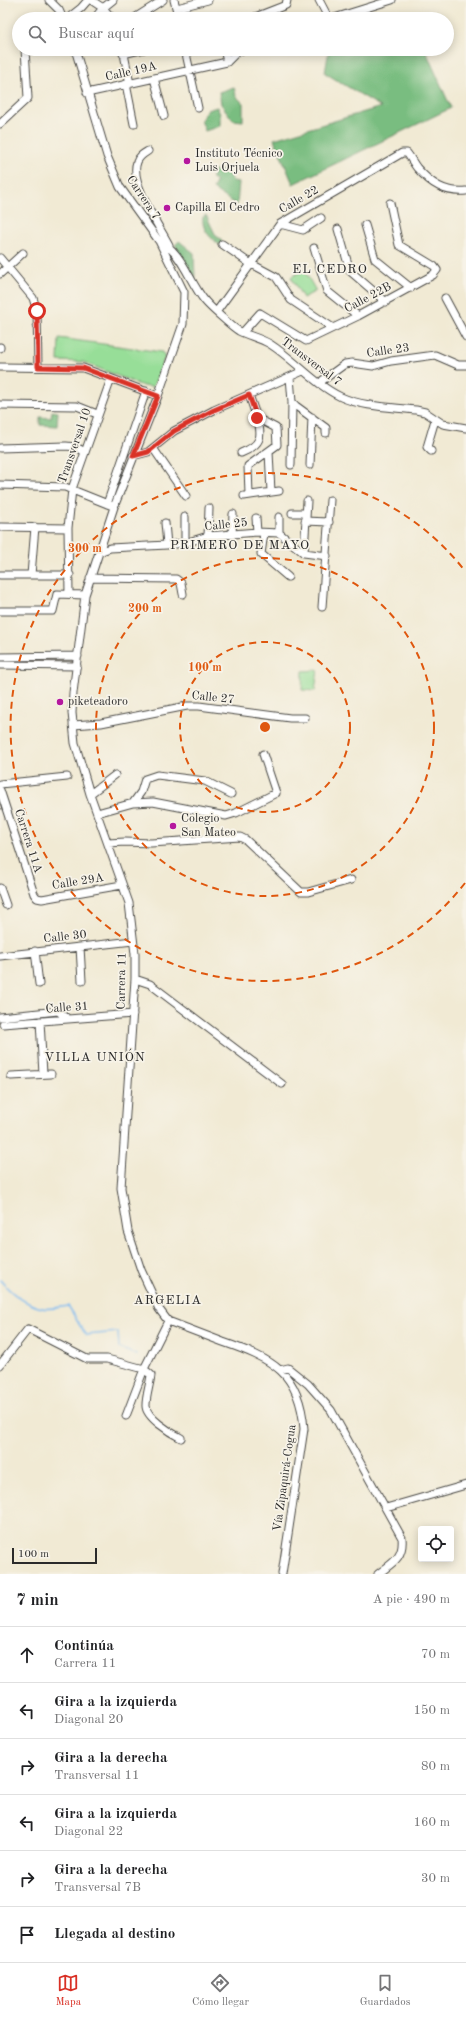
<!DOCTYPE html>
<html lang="es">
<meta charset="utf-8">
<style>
:root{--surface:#fff;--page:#f2f2f2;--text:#202124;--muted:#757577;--line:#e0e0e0;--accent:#d93025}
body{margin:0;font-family:"Old Standard TT",serif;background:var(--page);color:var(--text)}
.controls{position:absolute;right:12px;bottom:12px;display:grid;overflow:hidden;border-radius:4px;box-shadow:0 2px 10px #0003}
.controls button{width:36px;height:36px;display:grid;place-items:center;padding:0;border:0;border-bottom:1px solid var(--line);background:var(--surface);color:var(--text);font:20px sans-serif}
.scale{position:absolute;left:12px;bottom:10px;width:85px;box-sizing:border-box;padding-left:4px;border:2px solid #2b2b2b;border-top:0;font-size:11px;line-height:14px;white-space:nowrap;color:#2b2b2b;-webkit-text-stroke:3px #f7f3e8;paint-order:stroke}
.stop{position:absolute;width:12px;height:12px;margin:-9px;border:3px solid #d93025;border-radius:50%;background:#fff}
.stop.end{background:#d93025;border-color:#fff;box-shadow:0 1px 4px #0008}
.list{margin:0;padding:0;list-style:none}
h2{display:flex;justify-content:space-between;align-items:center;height:52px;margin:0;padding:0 16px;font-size:17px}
h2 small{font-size:13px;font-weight:400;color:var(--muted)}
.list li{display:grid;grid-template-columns:26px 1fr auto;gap:12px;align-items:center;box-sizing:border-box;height:56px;padding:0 16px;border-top:1px solid var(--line)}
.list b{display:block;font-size:15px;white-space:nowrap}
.list p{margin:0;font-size:13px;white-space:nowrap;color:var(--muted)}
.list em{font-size:13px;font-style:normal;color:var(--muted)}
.icon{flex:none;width:22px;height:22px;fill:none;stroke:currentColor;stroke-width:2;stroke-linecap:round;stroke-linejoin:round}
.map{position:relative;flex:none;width:466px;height:1574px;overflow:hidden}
.search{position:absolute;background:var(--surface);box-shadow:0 2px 10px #0003;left:12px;right:12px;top:12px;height:44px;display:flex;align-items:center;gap:10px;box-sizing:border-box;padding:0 14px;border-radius:22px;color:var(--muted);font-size:15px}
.sheet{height:388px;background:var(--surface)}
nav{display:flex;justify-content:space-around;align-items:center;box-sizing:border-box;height:56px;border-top:1px solid var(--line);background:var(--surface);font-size:11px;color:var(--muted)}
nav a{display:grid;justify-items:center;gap:2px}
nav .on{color:var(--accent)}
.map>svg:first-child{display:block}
.green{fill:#97de98;stroke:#618462}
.forest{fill:#79bd80;stroke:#527456}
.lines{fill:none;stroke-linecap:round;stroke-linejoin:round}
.stream{stroke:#7ebcf1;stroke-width:1.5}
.minor-casing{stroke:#494844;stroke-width:9}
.minor{stroke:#fff;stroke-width:7}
.route{stroke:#d93025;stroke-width:5}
.ring{fill:none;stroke:#df570e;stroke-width:2;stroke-dasharray:7 5}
.poi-dot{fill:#b5179e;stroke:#f7f3e8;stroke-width:1.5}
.labels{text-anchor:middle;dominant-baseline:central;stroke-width:3.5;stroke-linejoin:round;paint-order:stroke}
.street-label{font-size:12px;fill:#2b2b2b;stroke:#f7f3e8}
.poi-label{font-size:12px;fill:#2b2b2b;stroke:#f7f3e8;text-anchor:start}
.neighbourhood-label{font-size:13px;letter-spacing:1px;fill:#2b2b2b;stroke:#f7f3e8}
.centre{fill:#df570e;stroke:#f7f3e8;stroke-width:2}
.ring-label{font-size:12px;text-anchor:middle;font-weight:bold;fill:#df570e;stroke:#f7f3e8;stroke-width:3.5;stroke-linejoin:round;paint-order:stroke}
</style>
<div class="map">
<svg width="466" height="1574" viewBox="0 0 466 1574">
<rect width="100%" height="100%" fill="#f7f3e8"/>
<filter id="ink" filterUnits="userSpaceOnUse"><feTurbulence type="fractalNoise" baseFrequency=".025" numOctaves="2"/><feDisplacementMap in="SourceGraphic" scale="8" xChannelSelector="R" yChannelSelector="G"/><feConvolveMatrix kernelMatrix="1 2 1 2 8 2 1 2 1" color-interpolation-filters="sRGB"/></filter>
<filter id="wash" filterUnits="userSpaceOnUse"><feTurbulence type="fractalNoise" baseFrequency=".012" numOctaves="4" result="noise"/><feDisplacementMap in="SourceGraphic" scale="16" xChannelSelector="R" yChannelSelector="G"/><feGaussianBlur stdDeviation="0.9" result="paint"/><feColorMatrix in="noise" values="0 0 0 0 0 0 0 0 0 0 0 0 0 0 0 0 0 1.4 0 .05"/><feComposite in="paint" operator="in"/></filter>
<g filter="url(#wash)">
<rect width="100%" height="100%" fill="#f1ead4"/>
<!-- green -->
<path class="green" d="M304,270L316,291L303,298L291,277Z
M59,338L162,352L165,357L153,387L143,386L83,362L58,361Z
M318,670L315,691L302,690L303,671Z"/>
<!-- forest -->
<path class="forest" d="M329,49H425L451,108L293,184L274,139L381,107L325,73Z
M234,87L236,96L243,103V121L233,120L221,104L219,92Z
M217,107L220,114V126L205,131L201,120L207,110Z
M214,170L226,171L233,181L239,182L237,205L213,189L216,182L212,178Z
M206,215L216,236L221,239L222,246C212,240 201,230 203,217Z
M179,241L194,253L195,278L175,245Z
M52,411L58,412L57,426L40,425V417L51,418Z"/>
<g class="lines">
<!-- stream -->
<path class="stream" d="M0,1280C11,1293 25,1304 42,1308C50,1310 60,1307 68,1306C76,1316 78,1326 87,1335L118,1332L119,1348L137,1355"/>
</g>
</g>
<g filter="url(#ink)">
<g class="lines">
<defs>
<path id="minor" d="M49,0L59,10L63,19
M91,0L103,8L113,19
M174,0L179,19
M319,0L329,19
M177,8L208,0
M67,19L81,8L88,0
M94,19L103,8L113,0
M133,19L163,0
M250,19L286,5L287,0
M331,19L392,0
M75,49L107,156L120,187L159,241L184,292L183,324L158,396L114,507L85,595L73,693L72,713L75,743L90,794L129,903L135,954V979L121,1188L128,1231L141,1270L159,1309L168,1321C186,1328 205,1335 223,1342C272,1359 300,1372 304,1429L282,1574
M123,49L130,84
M185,49L198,108
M224,49L227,62
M123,54L144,49
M227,62L236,53L244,49
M154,78L164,116
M126,84L134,124
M87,93L227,62
M0,124L28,98L25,49
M148,151C143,154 139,156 137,162C129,182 159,226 169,245
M280,224L303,230L321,218
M365,225L375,259L411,288
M338,229L350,271L386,302
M159,241C182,251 189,282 205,301C210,307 232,327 239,331C249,336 260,338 270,344C295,360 314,384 341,397C363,407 392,407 416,410L425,412L443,424L466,428
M222,244L248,262L276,277L291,300L333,328
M314,248L327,291L358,316
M0,258L33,298L37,311L38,367
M0,274L23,253
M445,298L466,337
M217,311L280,224L402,153H407C411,158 413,163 417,168C431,184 445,193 466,191
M243,332L260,313L306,341L358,316L433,275L437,270L434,266L399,245L390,203
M0,347V348
M0,367L83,368L158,396
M290,377L292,402L291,465
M320,384L323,380L345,364L352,363L373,366L391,361L435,355L458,365H466
M292,402L296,406L326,428V433
M0,405L77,406L97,414
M0,448L66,446L76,447L85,452
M153,448L186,496
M431,451L427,447L435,420
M269,452L271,492
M241,453C261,445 263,437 257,418
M133,456L148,452L174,431L214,410L303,371
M310,465L312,417
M0,485L65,487L110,505
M249,495L248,466L277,445L276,428L257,418L249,395
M244,496L279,491
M107,504L146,391
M292,513H306
M185,517V543
M279,517V533
M256,518L257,532
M305,521L329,522
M165,523L167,545
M0,527L68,528
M264,533L261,554L288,577
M232,535L233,514
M208,536L209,508
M99,552L110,548L167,545L185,543L208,536L257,532L279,533L304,553L327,556
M304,553L307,501
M0,575H70
M31,575L35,527
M90,578L176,579L181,583L183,594
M69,594L68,528L72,489L111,379
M322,607L330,500
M0,611H53L57,594L85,595
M0,657L78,656
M0,665L77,666
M73,725L101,723L187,706H199L290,718H305
M0,784L67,777
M0,790L34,894L37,898L42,899L122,885
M90,794L115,775
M133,803L153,802L226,816L236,813L276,793L263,754
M97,813L133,803L141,792L145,779L157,775L205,781L231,794
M108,843L125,842L151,843L240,837L246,840L301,892H308L351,880
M0,888L6,905
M80,947L82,981
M35,951L39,984
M0,956L133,941
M135,979L150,984L282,1084
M0,1017L58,1011L67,1018
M40,1021L43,1074
M3,1024L133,1014
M11,1076L51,1074
M0,1365L28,1329L87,1359H107L144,1369L151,1375C150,1384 146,1396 146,1405C145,1417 171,1433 181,1438
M280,1370L288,1368L308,1384L331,1410L402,1538C404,1558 392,1563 378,1574
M126,1416L144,1369L168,1321
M386,1508L466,1485"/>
</defs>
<!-- minor casing -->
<use href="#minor" class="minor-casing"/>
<!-- minor -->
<use href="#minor" class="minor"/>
</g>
</g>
<g class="lines" filter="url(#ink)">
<!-- route -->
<path class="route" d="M37,311L38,367L83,368L158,396L133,456L148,452L174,431L214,410L249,395L257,418"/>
</g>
<!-- distance rings -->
<g class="ring">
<circle cx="265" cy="727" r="85"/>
<circle cx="265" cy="727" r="169"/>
<path d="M465 883A254 254 0 1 1 465 571"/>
</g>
<!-- markers -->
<g class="poi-dot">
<circle cx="187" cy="161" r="4"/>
<circle cx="167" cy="208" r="4"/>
<circle cx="60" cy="702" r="4"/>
<circle cx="173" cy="826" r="4"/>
</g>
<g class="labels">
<!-- street labels -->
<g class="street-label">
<text transform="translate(131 72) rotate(-13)">Calle 19A</text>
<text transform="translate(143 198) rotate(56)">Carrera 7</text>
<text transform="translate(299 200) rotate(-30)">Calle 22</text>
<text transform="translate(368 298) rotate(-28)">Calle 22B</text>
<text transform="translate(388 351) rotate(-8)">Calle 23</text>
<text transform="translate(311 362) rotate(37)">Transversal 7</text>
<text transform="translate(75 446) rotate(-71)">Transversal 10</text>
<text transform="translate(226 525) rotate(-6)">Calle 25</text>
<text transform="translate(213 698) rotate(6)">Calle 27</text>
<text transform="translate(28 841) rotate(72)">Carrera 11A</text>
<text transform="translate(78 882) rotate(-9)">Calle 29A</text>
<text transform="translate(65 937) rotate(-6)">Calle 30</text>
<text transform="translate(122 981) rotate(-89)">Carrera 11</text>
<text transform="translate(67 1008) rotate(-4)">Calle 31</text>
<text transform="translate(285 1478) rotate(-82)">Vía Zipaquirá-Cogua</text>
</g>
<!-- poi labels -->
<g class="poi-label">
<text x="195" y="154">Instituto Técnico<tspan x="195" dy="14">Luis Orjuela</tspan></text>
<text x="175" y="208">Capilla El Cedro</text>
<text x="68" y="702">piketeadoro</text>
<text x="181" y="819">Colegio<tspan x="181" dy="14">San Mateo</tspan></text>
</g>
<!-- neighbourhood labels -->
<g class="neighbourhood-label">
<text x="330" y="269">EL CEDRO</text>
<text x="240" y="545">PRIMERO DE MAYO</text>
<text x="95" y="1057">VILLA UNIÓN</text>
<text x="168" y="1300">ARGELIA</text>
</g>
</g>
<circle cx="265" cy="727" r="6" class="centre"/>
<g class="ring-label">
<text x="85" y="552">300 m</text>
<text x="145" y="612">200 m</text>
<text x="205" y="671">100 m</text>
</g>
</svg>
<div class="controls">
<button><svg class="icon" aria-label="locate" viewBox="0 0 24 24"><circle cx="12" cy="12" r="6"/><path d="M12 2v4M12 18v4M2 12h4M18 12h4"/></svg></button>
</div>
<div class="scale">100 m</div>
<div class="stop" style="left:37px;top:311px"></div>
<div class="stop end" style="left:257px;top:418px"></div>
<div class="search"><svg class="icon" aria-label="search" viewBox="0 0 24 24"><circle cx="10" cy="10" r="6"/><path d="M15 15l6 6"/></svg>Buscar aquí</div>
</div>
<section class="sheet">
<h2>7 min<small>A pie · 490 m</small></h2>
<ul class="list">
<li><svg class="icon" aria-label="ahead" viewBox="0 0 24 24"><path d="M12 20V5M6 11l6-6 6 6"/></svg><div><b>Continúa</b><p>Carrera 11</p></div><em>70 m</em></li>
<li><svg class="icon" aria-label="left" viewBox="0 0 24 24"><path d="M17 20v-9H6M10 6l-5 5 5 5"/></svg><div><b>Gira a la izquierda</b><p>Diagonal 20</p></div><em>150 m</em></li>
<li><svg class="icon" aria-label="right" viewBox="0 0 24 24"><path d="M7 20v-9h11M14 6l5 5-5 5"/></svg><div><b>Gira a la derecha</b><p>Transversal 11</p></div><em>80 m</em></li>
<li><svg class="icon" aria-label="left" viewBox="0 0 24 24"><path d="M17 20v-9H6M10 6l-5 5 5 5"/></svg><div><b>Gira a la izquierda</b><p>Diagonal 22</p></div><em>160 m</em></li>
<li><svg class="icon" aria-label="right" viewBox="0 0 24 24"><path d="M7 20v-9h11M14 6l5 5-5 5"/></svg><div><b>Gira a la derecha</b><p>Transversal 7B</p></div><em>30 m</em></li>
<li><svg class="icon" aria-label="arrive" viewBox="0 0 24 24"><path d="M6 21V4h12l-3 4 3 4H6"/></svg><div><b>Llegada al destino</b></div></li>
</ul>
</section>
<nav>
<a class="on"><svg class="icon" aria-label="map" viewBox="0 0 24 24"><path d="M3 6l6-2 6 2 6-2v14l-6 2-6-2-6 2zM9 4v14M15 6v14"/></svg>Mapa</a>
<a><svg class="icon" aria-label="directions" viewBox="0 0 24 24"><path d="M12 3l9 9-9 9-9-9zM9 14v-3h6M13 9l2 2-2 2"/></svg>Cómo llegar</a>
<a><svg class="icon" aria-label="saved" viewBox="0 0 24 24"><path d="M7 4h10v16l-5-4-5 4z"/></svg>Guardados</a>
</nav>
